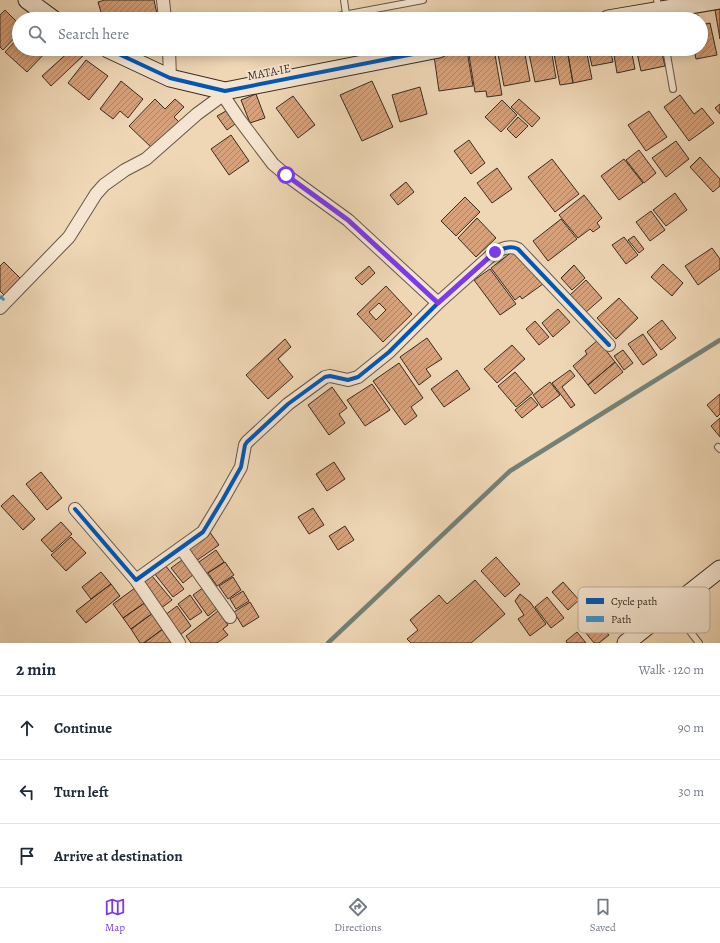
<!DOCTYPE html>
<meta charset="utf-8">
<style>
:root{--surface:#fff;--page:#f2f2f3;--text:#1f2937;--muted:#747a83;--line:#e0e1e3;--accent:#7c3aed}
body{margin:0;font-family:Alegreya,serif;background:var(--page);color:var(--text)}
.stop{position:absolute;width:12px;height:12px;margin:-9px;border:3px solid #7c3aed;border-radius:50%;background:#fff}
.stop.end{background:#7c3aed;border-color:#fff;box-shadow:0 1px 4px #0008}
.list{margin:0;padding:0;list-style:none}
h2{display:flex;justify-content:space-between;align-items:center;height:52px;margin:0;padding:0 16px;font-size:17px}
h2 small{font-size:13px;font-weight:400;color:var(--muted)}
.list li{display:grid;grid-template-columns:26px 1fr auto;gap:12px;align-items:center;box-sizing:border-box;height:64px;padding:0 16px;border-top:1px solid var(--line)}
.list b{display:block;font-size:15px;white-space:nowrap}
.list em{font-size:13px;font-style:normal;color:var(--muted)}
.icon{flex:none;width:22px;height:22px;fill:none;stroke:currentColor;stroke-width:2;stroke-linecap:round;stroke-linejoin:round}
.map{position:relative;flex:none;width:720px;height:643px;overflow:hidden}
.search{position:absolute;background:var(--surface);box-shadow:0 2px 10px #0003;left:12px;right:12px;top:12px;height:44px;display:flex;align-items:center;gap:10px;box-sizing:border-box;padding:0 14px;border-radius:22px;color:var(--muted);font-size:15px}
.sheet{height:244px;background:var(--surface)}
nav{display:flex;justify-content:space-around;align-items:center;box-sizing:border-box;height:56px;border-top:1px solid var(--line);background:var(--surface);font-size:11px;color:var(--muted)}
nav a{display:grid;justify-items:center;gap:2px}
nav .on{color:var(--accent)}
.map>svg:first-child{display:block}
.lines{fill:none;stroke-linecap:round;stroke-linejoin:round}
.stream{stroke:#738176;stroke-width:4.5}
.building{fill:url(#building-hatch);stroke:#392c24;fill-rule:evenodd}
.lane-casing{stroke:#665748;stroke-width:8}
.street-casing{stroke:#665748;stroke-width:14}
.secondary-casing{stroke:#392c24;stroke-width:19}
.lane{stroke:#f5e5d0;stroke-width:6}
.street{stroke:#f5e5d0;stroke-width:12}
.secondary{stroke:#f5e5d0;stroke-width:17}
.quiet{stroke:#3e96d6;stroke-width:3;stroke-dasharray:6 3;stroke-linecap:butt}
.cycleway-casing{stroke:#f5e5d0;stroke-width:6}
.cycleway{stroke:#0057b8;stroke-width:4}
.route{stroke:#7c3aed;stroke-width:5}
.labels{text-anchor:middle;dominant-baseline:central;stroke-width:3.5;stroke-linejoin:round;paint-order:stroke}
.street-label{font-size:12px;fill:#392c24;stroke:#f5e5d0}
.key{fill:#f5e5d0;stroke:#bdae9c;stroke-width:1}
.key-label{font-size:11px;fill:#392c24}
</style>
<div class="map">
<svg width="720" height="643" viewBox="0 0 720 643">
<defs>
<pattern id="building-hatch" width="6" height="6" patternUnits="userSpaceOnUse"><rect width="6" height="6" fill="#d6a17b"/><path d="M-1 1l2-2M0 6l6-6M5 7l2-2" fill="none" stroke="#af8365"/></pattern>
</defs>
<rect width="100%" height="100%" fill="#efd7b6"/>
<filter id="stains"><feTurbulence type="fractalNoise" baseFrequency=".005" numOctaves="4"/><feColorMatrix values="0 0 0 0 .2 0 0 0 0 .09 0 0 0 0 .02 0 0 0 .5 -.17"/></filter>
<radialGradient id="worn" r=".72"><stop offset=".6" stop-color="#630" stop-opacity="0"/><stop offset="1" stop-color="#630" stop-opacity=".3"/></radialGradient>
<g class="lines">
<!-- stream -->
<path class="stream" d="M328,643L510,471L720,340"/>
</g>
<!-- building -->
<path class="building" d="M105,0H154L158,19H137L136,17L129,19H103L98,2Z
M720,9V39L715,10Z
M5,10L19,24V33L3,50L0,47V15Z
M698,15L699,19H687V17Z
M710,23L717,55L696,59L694,49H701V25Z
M19,37V49H42L46,52L27,72L5,52Z
M72,49H83L86,53L51,86L42,76Z
M468,49H494L502,95L487,97L486,91L475,92Z
M497,49H524L530,81L504,86Z
M528,49H551L556,78L535,82Z
M553,49H567L573,83L560,85Z
M567,49H586L592,79L573,83Z
M588,49H610L613,62L592,66Z
M613,49H631L635,69L617,73Z
M655,49H661L665,66L641,71L637,53Z
M669,49H689V51L670,55Z
M467,51L473,86L439,91L434,56Z
M86,60L108,76L89,100L68,83Z
M121,81L143,99L128,118L120,111L113,119L100,109Z
M372,81L393,127L362,141L340,95Z
M420,87L427,114L400,122L392,95Z
M256,94L265,118L250,123L241,100Z
M680,95L694,114L702,108L714,123L689,141L664,107Z
M293,96L315,125L298,138L276,108Z
M155,99L165,109L175,99L184,107L174,117L179,122L153,149L129,126Z
M519,99L540,118L532,127L511,107Z
M502,100L517,115L501,132L485,117Z
M720,104V114L715,108Z
M226,111L235,124L227,130L217,116Z
M649,111L667,137L646,151L628,125Z
M518,117L528,126L516,138L507,129Z
M231,135L249,161L229,175L211,149Z
M469,140L485,163L471,174L454,151Z
M676,141L689,159L666,177L652,158Z
M639,150L656,173L644,183L626,160Z
M700,157L720,179V186L713,192L690,167Z
M552,159L579,194L555,212L528,177Z
M624,159L643,183L619,200L601,176Z
M497,168L512,189L492,203L477,183Z
M406,182L414,192L398,205L390,195Z
M675,193L687,210L666,226L653,210Z
M584,195L602,218L597,223L600,227L593,232L590,229L578,238L559,215Z
M465,197L480,212L456,236L441,221Z
M651,211L665,230L650,241L636,222Z
M477,218L496,238L476,257L458,238Z
M561,219L577,239L548,261L533,241Z
M634,236L644,249L639,253L628,240Z
M624,237L638,255L626,264L612,245Z
M517,248L543,284L522,299L520,296L515,300L491,268Z
M712,248L720,259V269L698,285L685,266Z
M4,262L20,278L4,295L0,291V266Z
M663,264L683,283L672,296L651,277Z
M574,265L585,278L572,290L561,278Z
M369,266L375,273L362,285L355,278Z
M490,269L516,304L500,315L474,280Z
M586,280L602,298L586,312L570,295Z
M386,286L412,314L383,342L357,314ZM379,303L386,310L376,320L369,312Z
M619,298L638,318L616,339L597,318Z
M558,309L570,322L553,337L542,323Z
M662,320L676,338L661,350L647,332Z
M535,321L549,337L539,345L526,329Z
M643,334L657,355L643,365L628,344Z
M427,338L442,359L426,369L431,376L419,385L400,357Z
M285,339L291,347L278,359L293,377L268,399L246,375Z
M598,340L615,362L588,385L573,366L587,354L585,351Z
M512,345L525,359L497,383L484,369Z
M623,350L633,363L624,370L614,356Z
M615,362L623,372L595,394L588,385Z
M399,363L423,398L411,407L417,416L405,425L373,381Z
M457,370L470,389L444,407L431,389Z
M570,370L575,376L562,387L575,405L571,408L552,383Z
M515,372L533,393L516,407L498,386Z
M550,382L560,395L542,408L533,395Z
M372,384L390,410L365,426L347,400Z
M332,387L347,408L339,414L345,423L329,435L308,405Z
M720,394V414L717,417L707,405Z
M531,397L538,405L522,418L515,410Z
M720,418V437L711,426Z
M334,462L345,479L327,491L316,474Z
M41,472L62,498L47,510L26,484Z
M13,495L35,519L23,530L1,506Z
M313,508L324,525L309,534L298,517Z
M61,522L72,534L52,552L41,540Z
M345,526L354,540L338,550L329,536Z
M209,531L219,545L196,561L187,547Z
M71,537L86,553L66,571L51,555Z
M216,550L224,562L206,574L199,562Z
M496,557L520,584L505,597L481,571Z
M182,560L194,574L183,583L171,568Z
M225,562L234,575L217,586L208,573Z
M165,565L184,589L173,597L154,573Z
M101,572L111,584L91,599L82,587Z
M152,576L172,600L160,609L141,585Z
M233,577L241,590L228,599L219,586Z
M475,580L505,614L471,643H411L407,639L418,630L410,620L439,595L447,604Z
M563,582L579,600L568,610L552,592Z
M111,584L120,596L86,623L76,611Z
M204,587L218,608L208,616L193,595Z
M135,588L146,602L123,618L113,604Z
M243,591L249,601L236,609L230,599Z
M520,594L530,602L546,624L530,636L518,619L524,615L515,601Z
M190,595L202,612L190,620L178,604Z
M547,597L564,618L551,628L535,607Z
M146,602L153,613L131,629L123,618Z
M250,602L259,617L243,627L234,612Z
M177,606L191,626L180,635L165,615Z
M218,611L228,625L223,629L228,635L217,643H191L186,636Z
M153,613L164,628L144,643H140L131,629Z
M593,616L609,635L599,643H594L581,627Z
M164,628L173,641L170,643H144Z
M577,632L586,643H567L566,641Z"/>
<g class="lines">
<defs>
<path id="lane" d="M344,0L346,14
M657,0L660,19
M322,19L423,0
M666,49L673,89
M718,447L720,449
M672,608L699,643"/>
<path id="street" d="M163,0L165,19
M169,49L170,78
M225,91L223,95L239,119L273,164L286,175L348,220L438,303
M0,308L69,237L96,194L104,185L125,170L146,159L197,114L223,95
M75,509L136,580L203,532L223,499L241,467L245,445L247,442L288,404L325,377L330,376L348,380L358,377L389,352L438,303L495,252C502,249 510,245 518,249L609,345
M181,548L230,617
M136,580L179,643"/>
<path id="secondary" d="M27,0L53,19
M608,19L720,0
M108,49L170,78L225,91L439,49
M626,643L720,569"/>
</defs>
<!-- lane casing -->
<use href="#lane" class="lane-casing"/>
<!-- street casing -->
<use href="#street" class="street-casing"/>
<!-- secondary casing -->
<use href="#secondary" class="secondary-casing"/>
<!-- lane -->
<use href="#lane" class="lane"/>
<!-- street -->
<use href="#street" class="street"/>
<!-- secondary -->
<use href="#secondary" class="secondary"/>
<!-- quiet -->
<path class="quiet" d="M0,296L6,302"/>
<defs>
<path id="cycleway" d="M108,49L170,78L225,91L439,49
M75,509L136,580L203,532L223,499L241,467L245,445L247,442L288,404L325,377L330,376L348,380L358,377L389,352L438,303L495,252C502,249 510,245 518,249L609,345"/>
</defs>
<!-- cycleway casing -->
<use href="#cycleway" class="cycleway-casing"/>
<!-- cycleway -->
<use href="#cycleway" class="cycleway"/>
</g>
<g class="lines">
<!-- route -->
<path class="route" d="M286,175L348,220L438,303L495,252"/>
</g>
<g class="labels">
<!-- street labels -->
<g class="street-label">
<text transform="translate(269 72) rotate(-11)">MATA IE</text>
</g>
</g>
<!-- legend -->
<rect x="578" y="587" width="132" height="46" rx="6" class="key"/>
<rect x="586" y="598" width="18" height="6" fill="#0057b8"/>
<rect x="586" y="616" width="18" height="6" fill="#3e96d6"/>
<g class="key-label">
<text x="611" y="605">Cycle path</text>
<text x="611" y="623">Path</text>
</g>
<rect width="100%" height="100%" filter="url(#stains)"/>
<rect width="100%" height="100%" fill="url(#worn)"/>
</svg>
<div class="stop" style="left:286px;top:175px"></div>
<div class="stop end" style="left:495px;top:252px"></div>
<div class="search"><svg class="icon" aria-label="search" viewBox="0 0 24 24"><circle cx="10" cy="10" r="6"/><path d="M15 15l6 6"/></svg>Search here</div>
</div>
<section class="sheet">
<h2>2 min<small>Walk · 120 m</small></h2>
<ul class="list">
<li><svg class="icon" aria-label="ahead" viewBox="0 0 24 24"><path d="M12 20V5M6 11l6-6 6 6"/></svg><div><b>Continue</b></div><em>90 m</em></li>
<li><svg class="icon" aria-label="left" viewBox="0 0 24 24"><path d="M17 20v-9H6M10 6l-5 5 5 5"/></svg><div><b>Turn left</b></div><em>30 m</em></li>
<li><svg class="icon" aria-label="arrive" viewBox="0 0 24 24"><path d="M6 21V4h12l-3 4 3 4H6"/></svg><div><b>Arrive at destination</b></div></li>
</ul>
</section>
<nav>
<a class="on"><svg class="icon" aria-label="map" viewBox="0 0 24 24"><path d="M3 6l6-2 6 2 6-2v14l-6 2-6-2-6 2zM9 4v14M15 6v14"/></svg>Map</a>
<a><svg class="icon" aria-label="directions" viewBox="0 0 24 24"><path d="M12 3l9 9-9 9-9-9zM9 14v-3h6M13 9l2 2-2 2"/></svg>Directions</a>
<a><svg class="icon" aria-label="saved" viewBox="0 0 24 24"><path d="M7 4h10v16l-5-4-5 4z"/></svg>Saved</a>
</nav>
